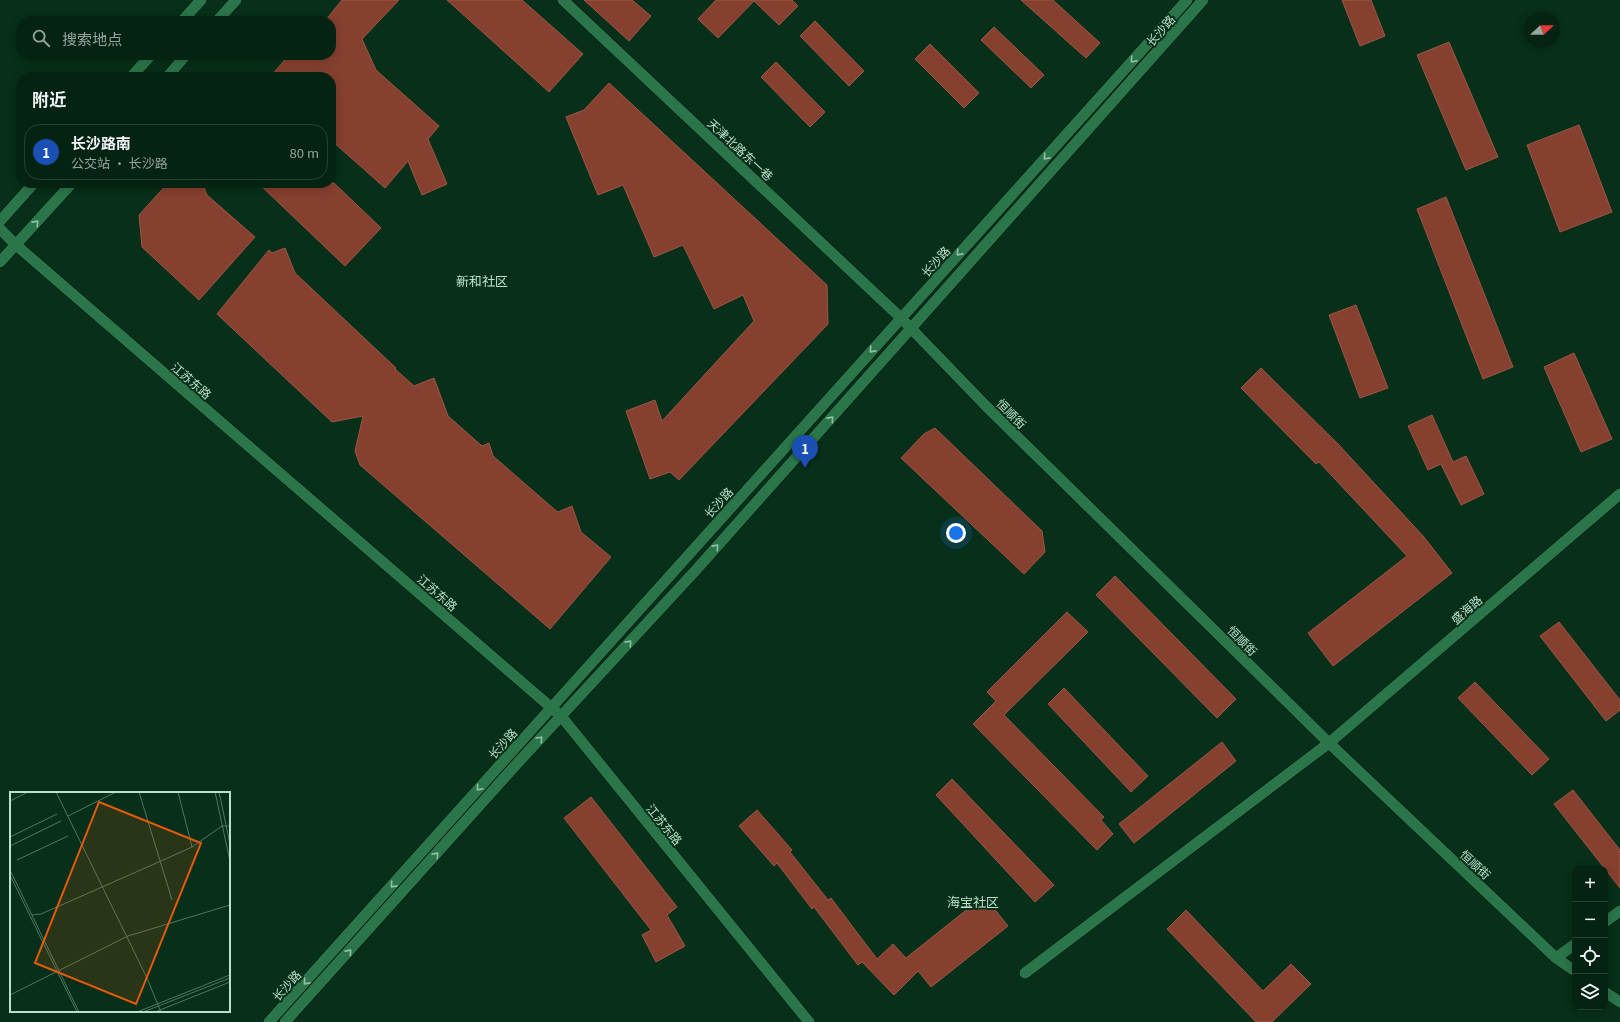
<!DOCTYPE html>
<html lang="zh">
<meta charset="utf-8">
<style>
:root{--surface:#052313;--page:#0e2b1c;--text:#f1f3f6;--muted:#97a4a0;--line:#264033;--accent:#bca0f2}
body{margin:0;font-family:Georgia,"Noto Sans SC",serif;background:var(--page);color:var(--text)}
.controls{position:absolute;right:12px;bottom:12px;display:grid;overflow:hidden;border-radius:8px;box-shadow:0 2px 10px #0003}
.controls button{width:36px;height:36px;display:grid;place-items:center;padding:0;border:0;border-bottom:1px solid var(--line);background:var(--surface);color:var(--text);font:20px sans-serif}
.compass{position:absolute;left:1524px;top:12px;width:36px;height:36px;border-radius:50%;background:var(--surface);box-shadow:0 2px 10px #0003;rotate:68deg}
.you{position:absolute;left:956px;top:533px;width:14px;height:14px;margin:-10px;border:3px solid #fff;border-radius:50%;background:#1a73e8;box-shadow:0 0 0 6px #1a73e833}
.badge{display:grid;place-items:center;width:26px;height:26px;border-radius:50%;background:var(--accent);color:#fff;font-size:13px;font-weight:700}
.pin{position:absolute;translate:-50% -33px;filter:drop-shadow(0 1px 2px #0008)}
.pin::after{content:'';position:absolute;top:21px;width:14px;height:12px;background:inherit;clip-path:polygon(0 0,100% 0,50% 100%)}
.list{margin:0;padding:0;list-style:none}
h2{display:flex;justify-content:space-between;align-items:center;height:52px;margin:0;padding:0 16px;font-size:17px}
h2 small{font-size:13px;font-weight:400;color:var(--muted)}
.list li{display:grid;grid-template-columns:26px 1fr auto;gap:12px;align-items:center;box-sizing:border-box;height:56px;margin:0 8px 8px;padding:0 8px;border:1px solid var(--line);border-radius:16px}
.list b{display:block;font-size:15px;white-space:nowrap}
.list p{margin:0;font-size:13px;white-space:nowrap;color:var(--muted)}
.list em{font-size:13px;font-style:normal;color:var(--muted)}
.icon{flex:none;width:22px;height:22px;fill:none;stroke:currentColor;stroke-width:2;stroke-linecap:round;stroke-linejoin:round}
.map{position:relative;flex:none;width:1620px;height:1022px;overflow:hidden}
.search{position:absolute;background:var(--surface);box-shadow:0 2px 10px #0003;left:16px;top:16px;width:320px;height:44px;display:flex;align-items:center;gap:10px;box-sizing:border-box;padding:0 14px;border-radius:16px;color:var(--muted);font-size:15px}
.panel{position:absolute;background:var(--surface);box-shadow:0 2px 10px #0003;left:16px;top:72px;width:320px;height:116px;border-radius:16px}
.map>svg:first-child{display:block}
.building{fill:#86402f;stroke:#9e5644}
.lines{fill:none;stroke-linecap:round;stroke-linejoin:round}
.minor-casing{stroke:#011407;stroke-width:12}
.tertiary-casing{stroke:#011407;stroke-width:12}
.minor{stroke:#2b754a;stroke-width:11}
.tertiary{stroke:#2b754a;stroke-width:11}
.oneway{stroke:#91c1a2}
.labels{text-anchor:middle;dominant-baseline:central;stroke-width:4;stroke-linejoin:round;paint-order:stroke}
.street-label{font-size:12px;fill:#bde1c8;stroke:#072f19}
.neighbourhood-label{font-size:13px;fill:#bde1c8;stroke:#072f19}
.inset-road{fill:none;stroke:#50765f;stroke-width:1}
.view{fill:#e8590c;fill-opacity:0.15;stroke:#e8590c;stroke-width:2}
.inset-edge{fill:none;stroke:#bde1c8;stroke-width:2}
</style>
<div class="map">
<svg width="1620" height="1022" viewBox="0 0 1620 1022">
<rect width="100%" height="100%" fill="#072f19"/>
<!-- building -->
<path class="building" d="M342,0H399L362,39L376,70L439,126L428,139L447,184L422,195L408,161L385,188L331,140V77H270L289,55H331V21H325Z
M447,0H522L583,54L549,92Z
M584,0H632L651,16L629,41Z
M716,0H792L798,6L779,25L754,1L718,38L698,19Z
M1021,0H1053L1100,43L1086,58Z
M1342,0H1371L1385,36L1360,46Z
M815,21L864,71L849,86L800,36Z
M994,27L1044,75L1031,88L981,40Z
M1449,42L1498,157L1466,170L1417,55Z
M930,44L979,93L964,108L915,59Z
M776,62L825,112L810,127L761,77Z
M609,83L827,285L828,324L679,480L670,472L650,479L626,411L655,400L662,421L754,321L743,295L714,309L683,245L654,257L623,185L598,195L566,117L584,110Z
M1579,125L1612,212L1560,232L1527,145Z
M168,183H202L207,195L255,237L199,300L142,247L139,215Z
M258,183H334L381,228L345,266Z
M1446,197L1513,367L1483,379L1417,209Z
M285,248L295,273L396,368L395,369L414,386L434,378L448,416L482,446L489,443L493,456L554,509L558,512L572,506L581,532L611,557L550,629L360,465L355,451L363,416L332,422L217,314L269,250L272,253Z
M1356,305L1388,388L1360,398L1329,315Z
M1574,353L1612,439L1581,452L1544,367Z
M1261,368L1338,444L1424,537L1452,573L1333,666L1308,633L1407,556L1319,462L1316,464L1241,388Z
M1432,415L1453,462L1466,456L1484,494L1461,505L1441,464L1428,470L1408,426Z
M935,428L1042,531L1045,552L1024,574L901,458L924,434Z
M1115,576L1236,699L1217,718L1096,595Z
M1067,612L1088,632L1004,715L1104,817L1101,820L1113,834L1097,850L973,724L996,701L987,692Z
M1559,622L1620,700V710L1606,721L1540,636Z
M1475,682L1549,759L1532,775L1458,698Z
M1064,688L1148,776L1131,792L1048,704Z
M1222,742L1236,761L1134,843L1119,824Z
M952,779L1054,885L1035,902L936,795Z
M1573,790L1620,850V888L1554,804Z
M591,797L677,907L667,915L685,946L656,962L642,935L651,930L564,818Z
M757,810L792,850L790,852L828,900L831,898L877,959L893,944L906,958L984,896L1008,926L931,987L918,971L894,995L862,962L858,965L814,907L812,909L777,863L774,866L739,826Z
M1186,910L1263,991L1291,964L1311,984L1272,1022H1256L1167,929Z"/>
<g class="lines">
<defs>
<path id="minor" d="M563,0L901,318L985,405L1329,743L1556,958L1575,971
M1605,922L1620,911
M1556,958L1575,944
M1025,973L1329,743L1620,494
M1605,992L1620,1002"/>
<path id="tertiary" d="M182,21L201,0
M217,21L236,0
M131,77L151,55
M167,77L186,55
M0,221L34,183
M0,229L16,245L561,716L809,1022
M0,262L72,183
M269,1022L1187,0
M285,1022L514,767L696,570L1203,0"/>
</defs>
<!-- minor casing -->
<use href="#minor" class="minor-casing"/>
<!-- tertiary casing -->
<use href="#tertiary" class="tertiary-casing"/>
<!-- minor -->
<use href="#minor" class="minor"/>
<!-- tertiary -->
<use href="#tertiary" class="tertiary"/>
</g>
<!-- one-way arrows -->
<defs><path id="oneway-chevron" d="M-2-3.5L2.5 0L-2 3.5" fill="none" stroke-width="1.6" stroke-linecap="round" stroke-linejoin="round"/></defs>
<g class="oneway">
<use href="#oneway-chevron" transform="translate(1133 60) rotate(132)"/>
<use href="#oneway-chevron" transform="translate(1046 157) rotate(132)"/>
<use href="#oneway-chevron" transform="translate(36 223) rotate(-48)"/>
<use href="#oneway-chevron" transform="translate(959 253) rotate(132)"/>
<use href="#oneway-chevron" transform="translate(872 350) rotate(132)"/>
<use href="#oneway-chevron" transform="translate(831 419) rotate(-48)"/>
<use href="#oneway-chevron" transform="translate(716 547) rotate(-48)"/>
<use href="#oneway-chevron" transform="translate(629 643) rotate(-48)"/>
<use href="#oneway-chevron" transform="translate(540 739) rotate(-47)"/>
<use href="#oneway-chevron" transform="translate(479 788) rotate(131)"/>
<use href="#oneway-chevron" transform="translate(436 855) rotate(-48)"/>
<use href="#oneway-chevron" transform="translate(393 885) rotate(132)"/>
<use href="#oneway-chevron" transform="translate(349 952) rotate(-48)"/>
<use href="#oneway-chevron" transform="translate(306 982) rotate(132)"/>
</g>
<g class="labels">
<!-- street labels -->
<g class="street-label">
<text transform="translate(1160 30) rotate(-49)">长沙路</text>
<text transform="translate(741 149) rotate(43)">天津北路东一巷</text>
<text transform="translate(935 261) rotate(-48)">长沙路</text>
<text transform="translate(192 380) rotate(41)">江苏东路</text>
<text transform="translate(1012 413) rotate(45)">恒顺街</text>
<text transform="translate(718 502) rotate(-48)">长沙路</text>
<text transform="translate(438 592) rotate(41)">江苏东路</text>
<text transform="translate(1466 609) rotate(-41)">盛海路</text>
<text transform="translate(1243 640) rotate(45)">恒顺街</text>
<text transform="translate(502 743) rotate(-48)">长沙路</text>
<text transform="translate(665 824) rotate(51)">江苏东路</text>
<text transform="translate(1476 864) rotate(43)">恒顺街</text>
<text transform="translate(286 985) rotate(-48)">长沙路</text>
</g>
<!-- neighbourhood labels -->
<g class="neighbourhood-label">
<text x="482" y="280">新和社区</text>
<text x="973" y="901">海宝社区</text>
</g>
</g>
<!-- overview -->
<g transform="translate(10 792)">
<rect width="220" height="220" fill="#072f19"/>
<path class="inset-road" d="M46,0L136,184L151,220M129,0L162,108M168,0L182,55M205,0L220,69M209,0L220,52M0,9L18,0M58,24L106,0M0,45L47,22M0,54L51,29M7,68L58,44M0,78L69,220M0,83L67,220M22,123L31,122L151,69L182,55L212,34H220M0,203L118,144L220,113M127,220L220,183M133,220L220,186M145,220L220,190"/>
<path class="view" d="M89,10L191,51L126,212L25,171Z"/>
<rect width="220" height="220" class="inset-edge"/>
</g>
</svg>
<div class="controls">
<button>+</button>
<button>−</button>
<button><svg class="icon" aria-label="locate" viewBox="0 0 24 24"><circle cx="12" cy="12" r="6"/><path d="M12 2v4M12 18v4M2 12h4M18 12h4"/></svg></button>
<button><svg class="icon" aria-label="layers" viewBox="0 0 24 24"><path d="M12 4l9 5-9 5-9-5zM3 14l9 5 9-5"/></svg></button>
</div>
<svg class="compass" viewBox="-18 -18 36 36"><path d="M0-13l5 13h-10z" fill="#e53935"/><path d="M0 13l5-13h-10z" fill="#97a4a0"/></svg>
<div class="you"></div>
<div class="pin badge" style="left:805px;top:468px;background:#1a4fb4">1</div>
<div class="search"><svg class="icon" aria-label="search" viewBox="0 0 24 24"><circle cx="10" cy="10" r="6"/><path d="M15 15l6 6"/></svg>搜索地点</div>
<section class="panel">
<h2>附近<small></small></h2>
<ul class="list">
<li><span class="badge" style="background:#1a4fb4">1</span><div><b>长沙路南</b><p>公交站 · 长沙路</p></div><em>80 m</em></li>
</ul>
</section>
</div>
